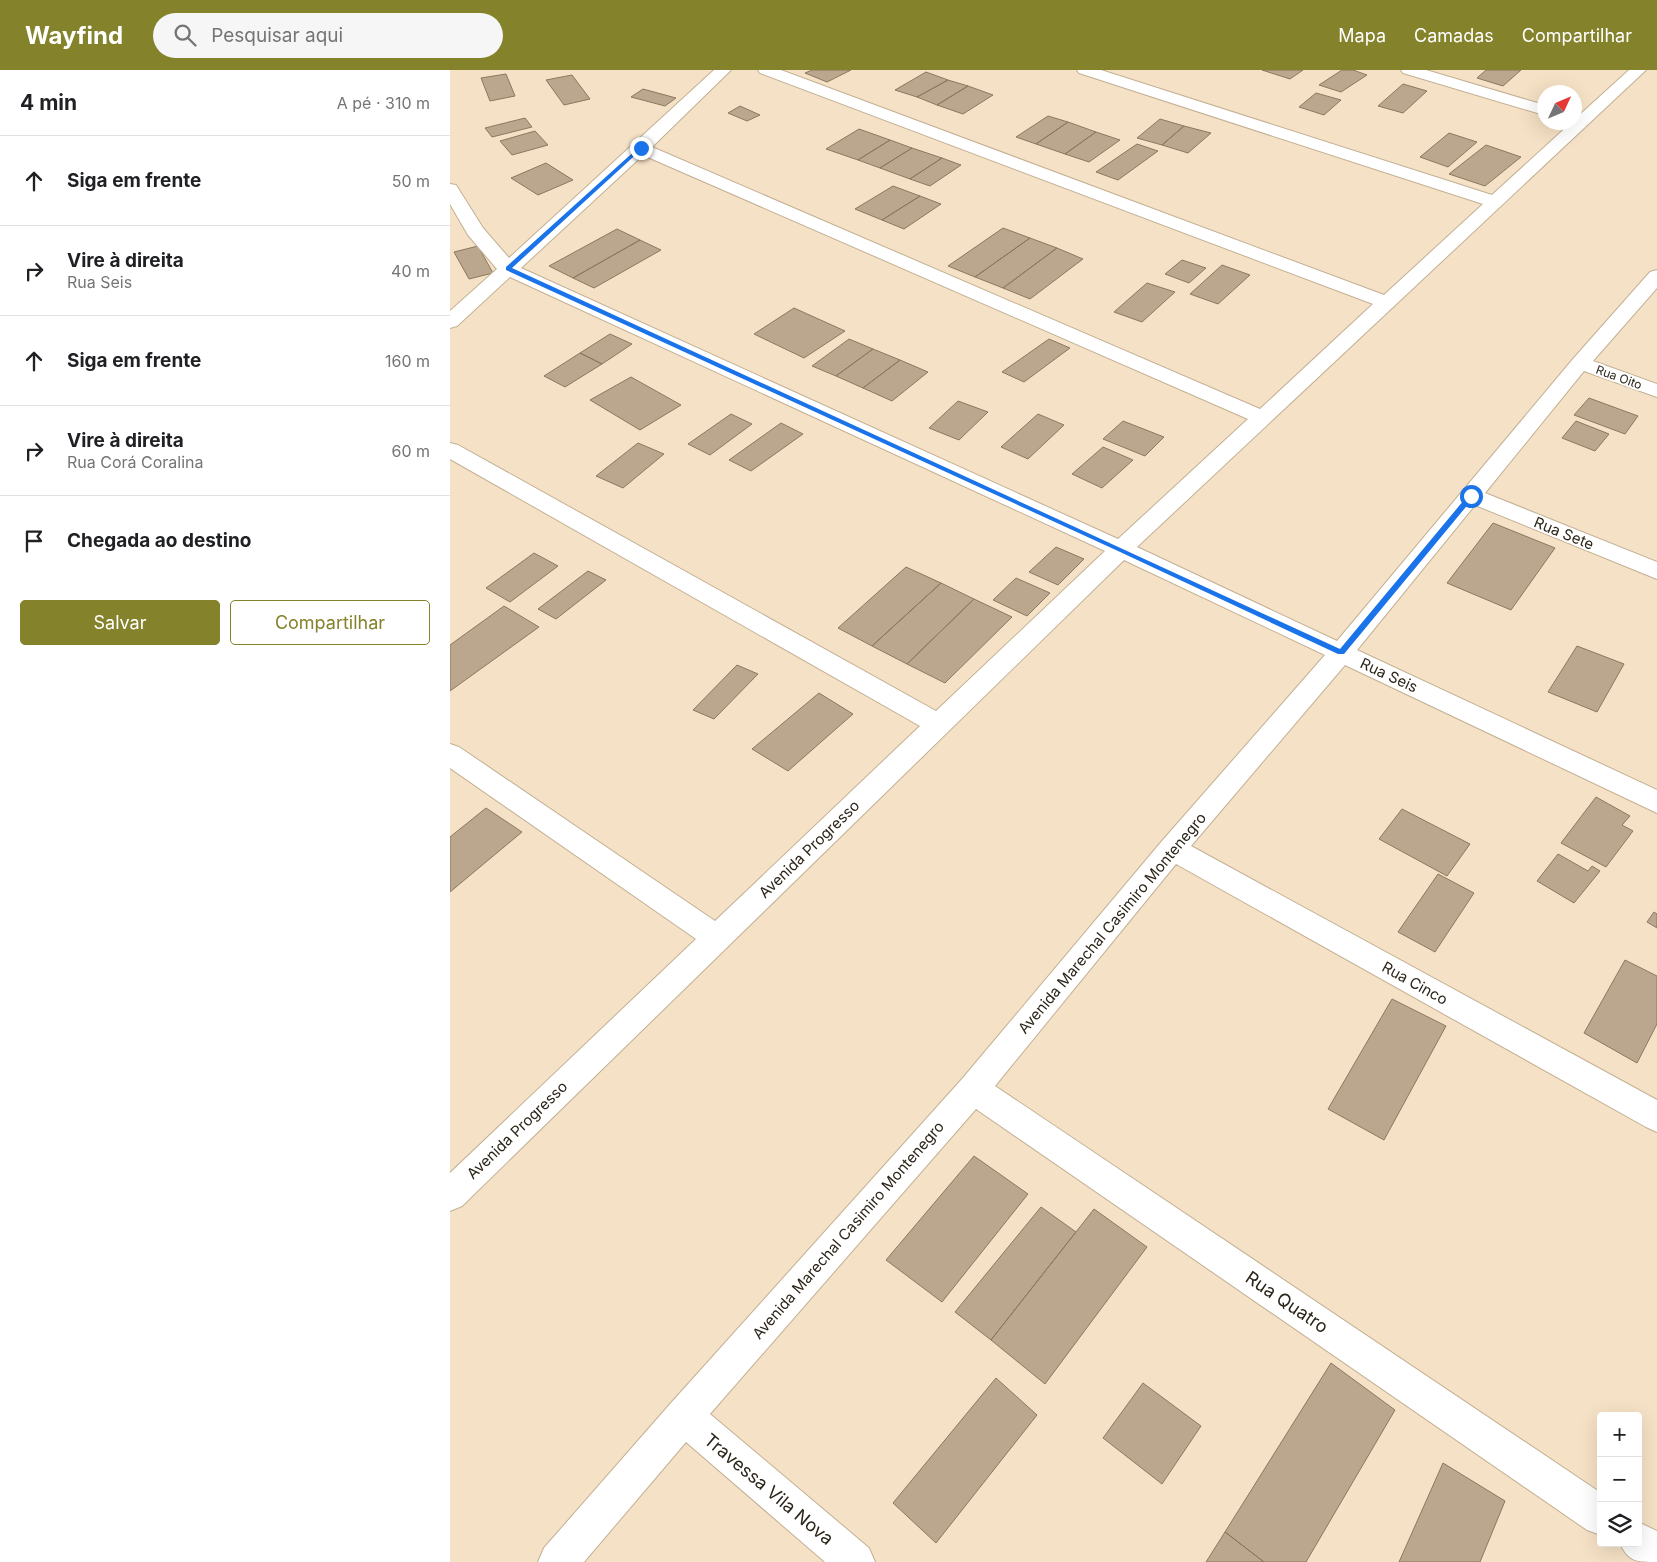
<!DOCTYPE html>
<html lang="pt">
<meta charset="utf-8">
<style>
:root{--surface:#fff;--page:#f6f6f6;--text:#202124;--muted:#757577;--line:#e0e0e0;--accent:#84822b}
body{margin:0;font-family:Inter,sans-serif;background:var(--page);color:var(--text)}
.controls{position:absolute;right:15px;bottom:15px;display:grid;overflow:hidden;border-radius:5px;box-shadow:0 5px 20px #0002}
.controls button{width:45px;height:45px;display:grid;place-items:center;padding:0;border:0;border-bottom:1px solid var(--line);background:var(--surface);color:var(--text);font:25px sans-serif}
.compass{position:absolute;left:1087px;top:15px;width:45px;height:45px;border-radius:50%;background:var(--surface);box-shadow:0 5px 20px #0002;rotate:46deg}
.stop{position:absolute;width:15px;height:15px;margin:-11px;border:4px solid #1a73e8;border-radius:50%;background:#fff}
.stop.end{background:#1a73e8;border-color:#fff;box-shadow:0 1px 5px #0008}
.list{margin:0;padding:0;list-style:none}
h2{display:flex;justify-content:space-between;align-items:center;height:65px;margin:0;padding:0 20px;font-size:21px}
h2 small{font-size:16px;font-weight:400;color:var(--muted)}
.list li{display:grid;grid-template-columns:32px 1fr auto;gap:15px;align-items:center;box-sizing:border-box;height:90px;padding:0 20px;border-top:1px solid var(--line)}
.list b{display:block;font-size:19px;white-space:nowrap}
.list p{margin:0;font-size:16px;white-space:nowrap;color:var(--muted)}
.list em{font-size:16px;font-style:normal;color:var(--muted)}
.actions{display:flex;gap:10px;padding:15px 20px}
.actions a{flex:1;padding:11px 0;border:1px solid var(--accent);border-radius:5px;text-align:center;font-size:18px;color:var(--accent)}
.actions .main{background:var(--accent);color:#fff}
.icon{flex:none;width:28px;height:28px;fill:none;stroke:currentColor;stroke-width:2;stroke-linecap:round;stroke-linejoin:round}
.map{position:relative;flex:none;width:1207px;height:1492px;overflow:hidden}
header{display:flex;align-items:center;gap:30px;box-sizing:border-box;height:70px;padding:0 25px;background:var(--accent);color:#fff}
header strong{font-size:24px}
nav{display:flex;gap:28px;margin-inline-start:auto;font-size:18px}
.search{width:350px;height:45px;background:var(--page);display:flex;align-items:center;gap:12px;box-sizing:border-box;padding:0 18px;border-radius:28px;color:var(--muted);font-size:19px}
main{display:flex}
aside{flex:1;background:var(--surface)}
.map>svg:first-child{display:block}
.building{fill:#bba78d;stroke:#8b785f}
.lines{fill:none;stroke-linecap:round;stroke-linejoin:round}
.minor-casing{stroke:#c3b094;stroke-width:2}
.minor{fill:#fff;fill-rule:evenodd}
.route{fill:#1a73e8}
.labels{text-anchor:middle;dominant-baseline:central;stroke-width:4;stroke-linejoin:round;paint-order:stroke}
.far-street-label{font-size:12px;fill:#2c251a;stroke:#fff}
.street-label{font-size:15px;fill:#2c251a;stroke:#fff}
.near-street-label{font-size:18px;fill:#2c251a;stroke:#fff}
</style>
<header>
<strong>Wayfind</strong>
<div class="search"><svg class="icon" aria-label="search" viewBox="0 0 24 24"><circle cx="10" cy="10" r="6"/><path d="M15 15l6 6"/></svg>Pesquisar aqui</div>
<nav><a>Mapa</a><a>Camadas</a><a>Compartilhar</a></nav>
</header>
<main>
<aside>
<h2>4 min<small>A pé · 310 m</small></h2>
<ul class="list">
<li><svg class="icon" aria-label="ahead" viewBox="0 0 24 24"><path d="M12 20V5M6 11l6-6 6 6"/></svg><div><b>Siga em frente</b></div><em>50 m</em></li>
<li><svg class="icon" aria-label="right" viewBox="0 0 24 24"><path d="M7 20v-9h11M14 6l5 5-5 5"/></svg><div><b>Vire à direita</b><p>Rua Seis</p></div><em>40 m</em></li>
<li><svg class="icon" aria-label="ahead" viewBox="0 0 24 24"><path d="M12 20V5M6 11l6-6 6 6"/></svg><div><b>Siga em frente</b></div><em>160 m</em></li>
<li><svg class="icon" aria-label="right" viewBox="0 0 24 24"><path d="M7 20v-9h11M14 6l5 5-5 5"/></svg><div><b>Vire à direita</b><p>Rua Corá Coralina</p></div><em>60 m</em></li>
<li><svg class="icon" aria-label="arrive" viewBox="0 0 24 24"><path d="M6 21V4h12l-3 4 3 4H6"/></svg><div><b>Chegada ao destino</b></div></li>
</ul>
<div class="actions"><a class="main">Salvar</a><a>Compartilhar</a></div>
</aside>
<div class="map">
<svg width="1207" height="1492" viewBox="0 0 1207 1492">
<rect width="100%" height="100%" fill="#f5e1c5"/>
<!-- building -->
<path class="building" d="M362,0H401L377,12L355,3Z
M812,0H853L840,9Z
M892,0H903L917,5L891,22L869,15Z
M1036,0H1071L1053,16L1027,8Z
M476,2L498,10L467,27L445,20Z
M56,4L65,26L40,31L31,8Z
M122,5L140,29L114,35L96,10Z
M498,10L518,16L487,35L467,27Z
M953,14L977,21L953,43L928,36Z
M518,16L543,25L513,44L487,35Z
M193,19L226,28L215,36L181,27Z
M866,23L891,30L874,45L849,37Z
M290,36L310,45L297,51L278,43Z
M598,46L618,52L586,74L566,67Z
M75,48L82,57L42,67L35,58Z
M710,49L734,56L712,75L687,68Z
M618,52L646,62L615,84L586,74Z
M734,56L761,63L738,83L712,75Z
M409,59L440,70L408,90L376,79Z
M85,61L98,75L62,85L50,71Z
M646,62L670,70L639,92L615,84Z
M999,63L1027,72L998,97L970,87Z
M440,70L462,78L430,98L408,90Z
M687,74L708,81L668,110L646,102Z
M1036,75L1071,87L1035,116L999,104Z
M462,78L492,88L460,109L430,98Z
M492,88L511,95L480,116L460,109Z
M96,93L123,110L88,125L61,108Z
M443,116L470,126L432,150L405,139Z
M470,126L491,134L454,159L432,150Z
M553,158L580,168L525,207L498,196Z
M167,159L190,170L123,208L99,196Z
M580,168L607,178L553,218L525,207Z
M190,170L211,180L144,218L123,208Z
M28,176L43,203L19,209L4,182Z
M607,178L633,189L580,229L553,218Z
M732,190L756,198L739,213L715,204Z
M772,195L800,205L768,234L740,224Z
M697,213L725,222L692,252L664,242Z
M344,238L395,261L354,288L304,264Z
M160,264L182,274L152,294L130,283Z
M399,269L423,279L386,306L362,296Z
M599,269L620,278L574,312L552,302Z
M423,279L450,290L413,318L386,306Z
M130,283L152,294L115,317L94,306Z
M450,290L478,302L442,331L413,318Z
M181,307L231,335L190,360L140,330Z
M1139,328L1188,346L1175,364L1124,345Z
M508,331L538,342L509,370L479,358Z
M281,344L302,354L260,385L238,374Z
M588,344L614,355L578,389L551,377Z
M673,351L714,367L695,386L653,369Z
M1126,351L1159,364L1145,381L1112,368Z
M331,353L353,364L301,401L279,390Z
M188,373L214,384L173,418L146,406Z
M653,377L683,390L652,418L622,404Z
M1043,453L1105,478L1061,540L997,513Z
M606,477L634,489L608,515L579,502Z
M84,483L108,496L60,532L36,518Z
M456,497L491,513L422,576L388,558Z
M138,501L156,510L106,549L88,539Z
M566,508L600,523L577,546L543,530Z
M491,513L524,529L457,594L422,576Z
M524,529L562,547L495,613L457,594Z
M54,536L89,557L0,621V575Z
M1127,576L1174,594L1147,642L1098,622Z
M287,595L308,604L264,649L243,640Z
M369,623L403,644L338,701L302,679Z
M1146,727L1180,746L1172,755L1183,761L1156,797L1111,773Z
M36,738L72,762L0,822V767Z
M952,739L1020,774L997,806L929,769Z
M1108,784L1138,801L1142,796L1150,801L1124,833L1087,811Z
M988,804L1024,823L985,882L948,862Z
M1204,842L1207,844V858L1197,852Z
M1175,890L1207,906V954L1187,993L1134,963Z
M942,929L996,956L934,1070L878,1039Z
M524,1086L578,1124L492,1232L436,1190Z
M591,1137L626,1162L541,1270L505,1242Z
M644,1139L697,1177L595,1314L541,1270Z
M881,1293L945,1340L856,1492H814L775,1462Z
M546,1308L587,1345L486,1473L443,1433Z
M693,1313L751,1356L712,1414L653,1368Z
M993,1393L1055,1431L1030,1492H949Z
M775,1462L814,1492H756Z"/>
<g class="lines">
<defs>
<path id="minor" d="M264,0H281L202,77L810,339L923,234L310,3L308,0H331L934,225L1033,134L629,3L627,0H651L1042,125L1122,52H1124V50L1179,0H1196L687,477L887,571L1123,289L1200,202L1207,200V218L1143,291L1207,314V327L1134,301L1035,423L1207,492V509L1025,435L907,580L1207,720V743L895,595L741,776L1207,1030V1062L1196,1057L726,794L545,1016L1151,1423V1465L1137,1460L526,1039L260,1344L419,1478L425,1492H375L236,1372L134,1492H88L94,1478L221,1333L512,1009L712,771L875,585L674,490L12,1136L0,1141V1103L246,869L0,698V674L9,677L265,851L470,656L0,389V373L8,375L486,641L655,481L60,207L7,256L0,258V241L47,199L18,165L0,134V114L6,115L33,158L59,188ZM193,85L798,349L668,469L71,198Z
M951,0H976L1094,35V45L953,3Z
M1188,1452L1207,1461V1492C1187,1492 1178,1492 1170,1473H1188Z"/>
</defs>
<!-- minor casing -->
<use href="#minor" class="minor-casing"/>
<!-- minor -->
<use href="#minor" class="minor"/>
</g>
<!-- route -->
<path class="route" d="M189,77L193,78L62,198L890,579L1019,424L1025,426L894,584H888L668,481L56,200V197Z"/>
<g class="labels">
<!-- far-street labels -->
<g class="far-street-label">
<text transform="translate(1169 307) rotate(20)">Rua Oito</text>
</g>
<!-- street labels -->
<g class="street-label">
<text transform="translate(1114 463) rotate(22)">Rua Sete</text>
<text transform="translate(939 605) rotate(25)">Rua Seis</text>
<text transform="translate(359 779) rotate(-44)">Avenida Progresso</text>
<text transform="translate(662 853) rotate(-50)">Avenida Marechal Casimiro Montenegro</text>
<text transform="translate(965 913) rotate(29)">Rua Cinco</text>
<text transform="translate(67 1060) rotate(-44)">Avenida Progresso</text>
<text transform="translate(398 1160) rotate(-49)">Avenida Marechal Casimiro Montenegro</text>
</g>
<!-- near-street labels -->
<g class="near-street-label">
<text transform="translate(837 1232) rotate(34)">Rua Quatro</text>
<text transform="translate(319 1419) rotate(40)">Travessa Vila Nova</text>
</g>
</g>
</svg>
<div class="controls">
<button>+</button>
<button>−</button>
<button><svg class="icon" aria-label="layers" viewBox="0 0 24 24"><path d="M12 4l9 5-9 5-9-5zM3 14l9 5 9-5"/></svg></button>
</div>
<svg class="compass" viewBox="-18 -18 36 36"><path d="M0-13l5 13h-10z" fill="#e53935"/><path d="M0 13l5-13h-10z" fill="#757577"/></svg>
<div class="stop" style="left:1021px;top:426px"></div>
<div class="stop end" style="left:191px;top:78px"></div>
</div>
</main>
